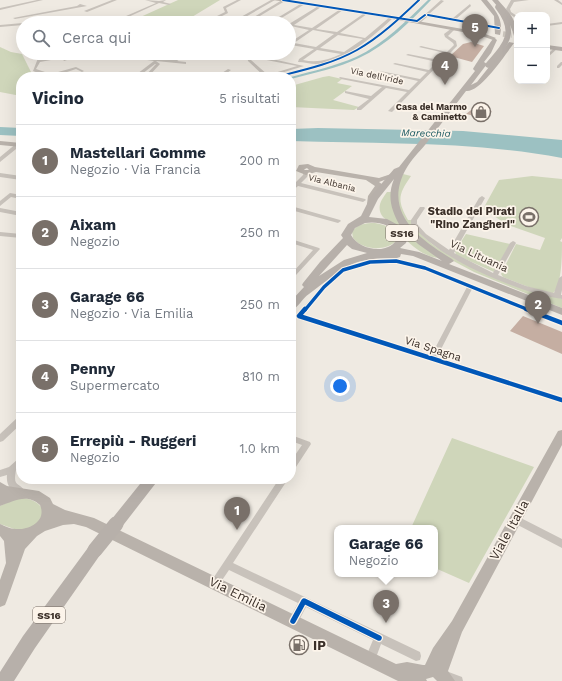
<!DOCTYPE html>
<html lang="it">
<meta charset="utf-8">
<style>
:root{--surface:#fff;--page:#f2f2f3;--text:#1f2937;--muted:#747a83;--line:#e0e1e3;--accent:#797069}
body{margin:0;font-family:"Work Sans",sans-serif;background:var(--page);color:var(--text)}
.controls{position:absolute;right:12px;top:12px;display:grid;overflow:hidden;border-radius:8px;box-shadow:0 4px 16px #0002}
.controls button{width:36px;height:36px;display:grid;place-items:center;padding:0;border:0;border-bottom:1px solid var(--line);background:var(--surface);color:var(--text);font:20px sans-serif}
.you{position:absolute;left:340px;top:386px;width:14px;height:14px;margin:-10px;border:3px solid #fff;border-radius:50%;background:#1a73e8;box-shadow:0 0 0 6px #1a73e833}
.badge{display:grid;place-items:center;width:26px;height:26px;border-radius:50%;background:var(--accent);color:#fff;font-size:13px;font-weight:700}
.pin{position:absolute;translate:-50% -33px;filter:drop-shadow(0 1px 2px #0008)}
.pin::after{content:'';position:absolute;top:21px;width:14px;height:12px;background:inherit;clip-path:polygon(0 0,100% 0,50% 100%)}
.popup{position:absolute;left:334px;top:525px;width:104px;height:52px;box-sizing:border-box;display:grid;place-content:center;border-radius:8px;background:var(--surface);filter:drop-shadow(0 1px 3px #0005);font-size:13px;white-space:nowrap;color:var(--muted)}
.popup b{font-size:15px;color:var(--text)}
.popup::after{content:'';position:absolute;left:50%;top:100%;margin-left:-8px;border:8px solid transparent;border-top-color:var(--surface)}
.list{margin:0;padding:0;list-style:none}
h2{display:flex;justify-content:space-between;align-items:center;height:52px;margin:0;padding:0 16px;font-size:17px}
h2 small{font-size:13px;font-weight:400;color:var(--muted)}
.list li{display:grid;grid-template-columns:26px 1fr auto;gap:12px;align-items:center;box-sizing:border-box;height:72px;padding:0 16px;border-top:1px solid var(--line)}
.list b{display:block;font-size:15px;white-space:nowrap}
.list p{margin:0;font-size:13px;white-space:nowrap;color:var(--muted)}
.list em{font-size:13px;font-style:normal;color:var(--muted)}
.icon{flex:none;width:22px;height:22px;fill:none;stroke:currentColor;stroke-width:2;stroke-linecap:round;stroke-linejoin:round}
.map{position:relative;flex:none;width:562px;height:681px;overflow:hidden}
.search{position:absolute;background:var(--surface);box-shadow:0 4px 16px #0002;left:16px;top:16px;width:280px;height:44px;display:flex;align-items:center;gap:10px;box-sizing:border-box;padding:0 14px;border-radius:22px;color:var(--muted);font-size:15px}
.panel{position:absolute;background:var(--surface);box-shadow:0 4px 16px #0002;left:16px;top:72px;width:280px;height:412px;border-radius:16px}
.map>svg:first-child{display:block}
.green{fill:#cfd6ba}
.water{fill:#9cc1c2}
.lines{fill:none;stroke-linecap:round;stroke-linejoin:round}
.canal{fill:#9cc1c2;fill-rule:evenodd}
.building{fill:#c5aea2}
.primary-tunnel{stroke:#cbc5bd;stroke-width:5.5;stroke-dasharray:5.5 3;stroke-linecap:butt}
.street{fill:#c8c2bb;fill-rule:evenodd}
.secondary{fill:#b9b2ab;fill-rule:evenodd}
.primary{fill:#b7b0aa;fill-rule:evenodd}
.primary-bridge-far1{stroke:#b7b0aa;stroke-width:5.5}
.primary-bridge{stroke:#b7b0aa;stroke-width:15}
.cycleway-far3-casing{stroke:#fcf4ea;stroke-width:3.5}
.cycleway-far2-casing{stroke:#fcf4ea;stroke-width:5.5}
.cycleway-far1-casing{stroke:#fcf4ea;stroke-width:7}
.cycleway-casing{stroke:#fcf4ea;stroke-width:8}
.cycleway-far3{stroke:#0057b8;stroke-width:2}
.cycleway-far2{stroke:#0057b8;stroke-width:3.5}
.cycleway-far1{stroke:#0057b8;stroke-width:4.5}
.cycleway{stroke:#0057b8;stroke-width:5.5}
.labels{text-anchor:middle;dominant-baseline:central;stroke-width:3.5;stroke-linejoin:round;paint-order:stroke}
.far-street-label{font-size:9px;fill:#3a2f28;stroke:#fcf4ea}
.far-poi-label{font-size:9px;font-weight:bold;fill:#3a2f28;stroke:#fcf4ea;text-anchor:end}
.far-water-label{font-size:10px;font-style:italic;fill:#195860;stroke:#fcf4ea}
.shield{fill:#fcf4ea;stroke:#746a62;stroke-width:1}
.shield-label{font-size:10px;font-weight:bold;fill:#3a2f28}
.poi-label{font-size:11px;font-weight:bold;fill:#3a2f28;stroke:#fcf4ea;text-anchor:end}
.street-label{font-size:11px;fill:#3a2f28;stroke:#fcf4ea}
.near-street-label{font-size:13px;fill:#3a2f28;stroke:#fcf4ea}
.near-poi-label{font-size:13px;font-weight:bold;fill:#3a2f28;stroke:#fcf4ea;text-anchor:start}
</style>
<div class="map">
<svg width="562" height="681" viewBox="0 0 562 681">
<rect width="100%" height="100%" fill="#efeae2"/>
<!-- green -->
<path class="green" d="M178,0H220L182,23H141L145,21L136,19Z
M0,47L11,52L22,54L31,72L45,77H21V96L0,92Z
M329,76L342,79L337,83L352,86L333,100L359,107L354,110L291,107V86L323,77Z
M403,174L411,176C398,195 397,200 408,220H412C428,260 523,285 562,299V308L474,272L431,249L401,216L396,190Z
M532,176L562,179V238L560,241L562,242C562,254 562,288 552,294L531,288L503,277L501,274L516,244L540,250L545,238L508,225L483,209L499,180Z
M387,192H391L394,208L439,258C415,256 400,231 383,217C376,208 381,200 387,192Z
M375,223C384,225 393,227 397,236L396,241C385,252 362,250 353,238L352,232C357,224 366,223 375,223Z
M466,234L510,244L494,272L456,255L455,251Z
M452,438L534,467L469,583L435,568V528H411Z
M18,497C30,499 36,500 44,510L38,525L20,531L0,524V506Z"/>
<!-- water -->
<path class="water" d="M0,127L21,128V136L0,135Z
M318,128L463,131L562,140V158C472,141 382,144 291,141V129Z"/>
<g class="lines">
<!-- canal -->
<path class="canal" d="M428,0H431C410,22 387,45 359,58C338,68 314,73 291,79V77C313,71 335,66 356,57C384,44 406,21 428,0Z"/>
</g>
<!-- building -->
<path class="building" d="M471,42L484,46L472,62L450,56L463,44Z
M476,106L492,111L484,118L466,114Z
M523,316L562,332V354L510,331Z"/>
<g class="lines">
<!-- primary-tunnel -->
<path class="primary-tunnel" d="M503,34L512,35"/>
<!-- street -->
<path class="street" d="M37,0H43L0,10V8Z
M112,0H117L87,12L84,11Z
M145,0L159,1L166,0L163,2L171,4L169,5L159,3L115,23H110L156,3Z
M237,0H241L226,8L228,13L208,23H203L225,12L223,7Z
M271,0H275L235,23H230Z
M282,0L285,1L248,23H244Z
M441,0L444,1L429,14L453,18L470,4L471,6L456,19L501,28L499,29L428,16L420,23H418V21Z
M511,0H529L514,2L510,9L511,12L517,16V19L508,13L506,9Z
M554,0H558L562,3V5Z
M302,3L305,4L273,23H269Z
M80,4L87,6L15,19L13,18L77,6Z
M320,5L321,7L294,25L312,28L342,8L343,10L316,29L337,32L366,12L367,14L340,33L365,38L391,16L394,17C375,35 343,63 316,64C310,64 304,62 298,62L299,59L314,49L291,45L289,46V43L309,30L291,26L289,27V24ZM313,30L334,34L316,47L294,43ZM338,35L363,39L344,52L320,48ZM317,50L341,54C328,60 317,63 303,60Z
M95,18L96,20L54,23H38L40,22Z
M142,20L145,21L142,23H137Z
M562,22V24L547,26V24Z
M23,23V25L0,27V25Z
M452,28L455,29L448,36L456,41L457,46L392,112L388,111L407,92L386,88L361,110H357V108L369,99L345,93V91L371,96L382,87L341,79L339,78L340,77L409,90L418,81L378,72L380,71L420,79L427,72L393,64L395,63L429,70L437,62L406,55L408,54L439,60L445,53L419,47L421,46L447,52L454,45L453,43L445,37L444,34Z
M555,47L558,48L547,58V55Z
M40,53H44L41,59L63,56L67,60L64,61L62,58L40,62L36,69L51,74L76,67L84,71L82,72L76,69L55,76L57,77H49L33,71Z
M166,53H171L160,59L172,60L185,53H190L177,61L186,62V64L156,61L160,64L148,77H144L156,64H155L138,77H133L154,61L140,59L138,58L139,57L155,58Z
M236,53H244L268,58L275,53H280L272,59L304,66L268,77H262L264,76L248,61L247,56ZM251,57L297,66L268,75L251,60Z
M561,62H562V65L559,68H557V66Z
M228,69L231,70L227,73L232,77H227L222,73Z
M101,75L110,77H97Z
M17,143H21V145L0,162V157Z
M306,171L309,173L307,177L301,183L365,199L366,200L363,202L298,186L291,192V187L303,175L304,172Z
M0,173L21,176V180L0,177Z
M10,193L21,195V199L11,197L0,206V201Z
M482,196L485,198L454,253L493,273L510,243L513,241L515,242L516,243L498,275L526,286L554,293L559,278L562,276V290L561,295H562V299C553,297 544,296 535,293C495,281 438,257 411,224V220L420,207H424L425,208L417,220V224L426,234L449,250L479,198Z
M291,206L340,220L341,221L338,223L291,210Z
M0,208L21,212V216L0,212Z
M0,232L21,234V238L0,236Z
M291,239L319,248L320,249L296,275H291V271L293,272L313,250L291,243Z
M396,259L427,267L562,321V325L472,289L437,357L562,397V403L297,318L296,316L322,286L341,269L370,260ZM396,263L423,269L467,287L431,356L303,315L326,288L345,271L370,264Z
M21,416V424L3,441L0,442V434L18,417Z
M291,435L310,442L311,444L294,470L291,471V461L302,445L291,441Z
M21,458V466L16,470C13,488 18,481 25,491L24,493L21,495C11,491 6,486 7,475L0,477V470L9,467L18,459Z
M279,479H288L233,563L307,598L420,652L421,656L420,660L416,661L381,644L374,663L370,664L366,663L365,659L373,640L306,607L297,624L293,626L289,624L288,621L298,603L229,570L218,586L215,587L212,586L210,583L212,580Z
M515,515L562,539V548L512,522L511,519L512,516Z
M446,671L462,677L463,681H445L442,680L441,676L442,672Z"/>
<!-- secondary -->
<path class="secondary" d="M273,0H285L354,10L480,32L496,38L493,40L479,35L354,12Z
M0,141L21,143V147L0,145Z
M308,164L315,167L379,178L394,173L398,175L379,182L383,185L376,196L375,204L371,206L367,204L368,196L375,186L366,180L316,172L306,175L296,171L299,165ZM307,168L309,170H304L305,169Z
M562,430V445L462,632L448,671L455,681H437L433,677L426,679L427,681H398L86,527L74,524L63,525L45,531L37,536L25,549L7,600L5,605L0,607V580L6,563L4,541L0,536V524C5,526 10,529 16,529C29,530 47,521 40,505C27,493 14,501 0,506V482L7,486L39,491L50,498L53,504L65,510L94,518L396,664L407,662L423,665H425L433,648L452,621L558,431Z"/>
<!-- primary -->
<path class="primary" d="M481,0H487C496,11 504,20 500,35L495,34L494,16Z
M492,0H498C510,14 517,19 517,38L514,36C510,21 502,12 492,0Z
M494,38L497,40L491,53L484,62L487,64L471,85L477,82L509,42L514,43C505,55 480,93 466,91C452,109 439,127 425,145C419,152 411,160 406,169C382,212 419,239 452,259L454,261L449,264L562,308V315L413,256L401,254L400,257L397,258C350,257 344,268 309,294C302,298 299,308 291,310V301L304,287L302,285L303,283L320,262L343,238L341,235L348,224L361,216L371,196L394,169L399,167L475,71L473,69C476,64 492,39 494,38ZM394,179C387,196 391,210 400,226L387,219L369,217L378,199ZM365,223C377,221 392,224 398,236C392,256 359,251 351,235L355,228ZM406,232L418,244L442,261L419,252L400,248L406,243L408,236ZM347,245L352,249L367,253L344,260L319,276Z
M547,45L562,47V51L547,49Z
M144,479H159L121,528L116,530L111,528L109,524L111,520Z
M95,544L100,545L102,550L100,555L35,648L14,681H0V672L23,636L90,545Z"/>
<!-- primary-bridge-far1 -->
<path class="primary-bridge-far1" d="M488,65C506,44 518,33 498,7"/>
<!-- primary-bridge -->
<path class="primary-bridge" d="M95,550L116,524"/>
<defs>
<path id="cycleway-far3" d="M283,0L417,21L425,15
M428,15L499,28
M276,77C304,70 332,64 357,50C380,37 400,18 419,0"/>
<path id="cycleway-far2" d="M305,310L324,287L343,270L370,262L396,261L425,268L529,310"/>
<path id="cycleway-far1" d="M305,309L299,316L562,400
M526,309L562,323"/>
<path id="cycleway" d="M293,621L304,601L379,638"/>
</defs>
<!-- cycleway-far3 casing -->
<use href="#cycleway-far3" class="cycleway-far3-casing"/>
<!-- cycleway-far2 casing -->
<use href="#cycleway-far2" class="cycleway-far2-casing"/>
<!-- cycleway-far1 casing -->
<use href="#cycleway-far1" class="cycleway-far1-casing"/>
<!-- cycleway casing -->
<use href="#cycleway" class="cycleway-casing"/>
<!-- cycleway-far3 -->
<use href="#cycleway-far3" class="cycleway-far3"/>
<!-- cycleway-far2 -->
<use href="#cycleway-far2" class="cycleway-far2"/>
<!-- cycleway-far1 -->
<use href="#cycleway-far1" class="cycleway-far1"/>
<!-- cycleway -->
<use href="#cycleway" class="cycleway"/>
</g>
<!-- icons -->
<defs>
<symbol id="shop-ring" viewBox="-11 -11 22 22"><circle r="9.5" fill="#fcf4ea" stroke="#797069" stroke-width="1.5"/><path d="M-5-2.5h2.3a2.7 3.5 0 0 1 5.4 0H5L5.5 6h-11ZM-1.5-2.5h3a1.5 2.3 0 0 0-3 0Z" fill="#797069"/></symbol>
<symbol id="stadium-ring" viewBox="-11 -11 22 22"><circle r="9.5" fill="#fcf4ea" stroke="#797069" stroke-width="1.5"/><path d="M0-5a6.5 5 0 1 0 0 10a6.5 5 0 1 0 0-10ZM-3.5-1.8h7v3.6h-7Z" fill="#797069"/></symbol>
<symbol id="fuel-ring" viewBox="-11 -11 22 22"><circle r="9.5" fill="#fcf4ea" stroke="#797069" stroke-width="1.5"/><path d="M-5.5-6h7V0h2V4h1.3V-2.5L3-4.5l.8-.8L6-3V5H2.5V1h-1V6h-7ZM-4.2-4.7v3.2H.2V-4.7Z" fill="#797069"/></symbol>
</defs>
<g fill-rule="evenodd">
<use href="#shop-ring" x="470" y="101" width="22" height="22"/>
<use href="#stadium-ring" x="518" y="206" width="22" height="22"/>
<use href="#fuel-ring" x="288" y="634" width="22" height="22"/>
</g>
<g class="labels">
<!-- far-street labels -->
<g class="far-street-label">
<text transform="translate(377 76) rotate(12)">Via dell'Iride</text>
<text transform="translate(332 183) rotate(14)">Via Albania</text>
</g>
<!-- far-poi labels -->
<g class="far-poi-label">
<text x="467" y="107">Casa del Marmo<tspan x="467" dy="10">&amp; Caminetto</tspan></text>
</g>
<!-- far-water labels -->
<g class="far-water-label">
<text transform="translate(426 133) rotate(1)">Marecchia</text>
</g>
<!-- shield labels -->
<g class="shield">
<rect x="386" y="225" width="32" height="16" rx="3"/>
<rect x="33" y="607" width="32" height="16" rx="3"/>
</g>
<g class="shield-label">
<text x="402" y="233">SS16</text>
<text x="49" y="615">SS16</text>
</g>
<!-- poi labels -->
<g class="poi-label">
<text x="515" y="211">Stadio dei Pirati<tspan x="515" dy="13">"Rino Zangheri"</tspan></text>
</g>
<!-- street labels -->
<g class="street-label">
<text transform="translate(479 256) rotate(25)">Via Lituania</text>
<text transform="translate(433 349) rotate(18)">Via Spagna</text>
</g>
<!-- near-street labels -->
<g class="near-street-label">
<text transform="translate(509 530) rotate(-61)">Viale Italia</text>
<text transform="translate(238 594) rotate(26)">Via Emilia</text>
</g>
<!-- near-poi labels -->
<g class="near-poi-label">
<text x="313" y="645">IP</text>
</g>
</g>
</svg>
<div class="controls">
<button>+</button>
<button>−</button>
</div>
<div class="you"></div>
<div class="pin badge" style="left:237px;top:530px">1</div>
<div class="pin badge" style="left:538px;top:324px">2</div>
<div class="pin badge" style="left:386px;top:623px">3</div>
<div class="popup"><b>Garage 66</b>Negozio</div>
<div class="pin badge" style="left:445px;top:85px">4</div>
<div class="pin badge" style="left:475px;top:47px">5</div>
<div class="search"><svg class="icon" aria-label="search" viewBox="0 0 24 24"><circle cx="10" cy="10" r="6"/><path d="M15 15l6 6"/></svg>Cerca qui</div>
<section class="panel">
<h2>Vicino<small>5 risultati</small></h2>
<ul class="list">
<li><span class="badge">1</span><div><b>Mastellari Gomme</b><p>Negozio · Via Francia</p></div><em>200 m</em></li>
<li><span class="badge">2</span><div><b>Aixam</b><p>Negozio</p></div><em>250 m</em></li>
<li><span class="badge">3</span><div><b>Garage 66</b><p>Negozio · Via Emilia</p></div><em>250 m</em></li>
<li><span class="badge">4</span><div><b>Penny</b><p>Supermercato</p></div><em>810 m</em></li>
<li><span class="badge">5</span><div><b>Errepiù - Ruggeri</b><p>Negozio</p></div><em>1.0 km</em></li>
</ul>
</section>
</div>
